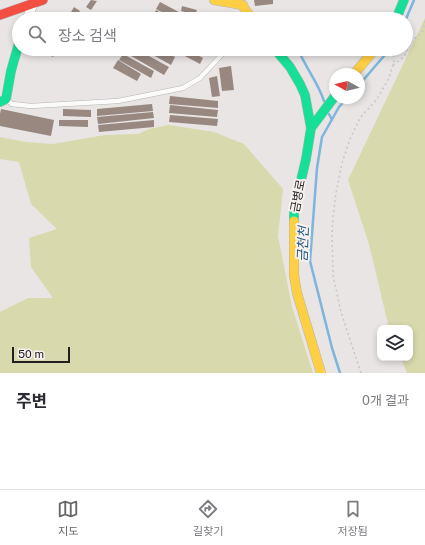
<!DOCTYPE html>
<html lang="ko">
<meta charset="utf-8">
<style>
:root{--surface:#fff;--page:#f7f7f7;--text:#2b2b33;--muted:#7c7c81;--line:#e1e1e2;--accent:#686665}
body{margin:0;font-family:"Public Sans","Noto Sans KR",sans-serif;background:var(--page);color:var(--text)}
.controls{position:absolute;right:12px;bottom:12px;display:grid;overflow:hidden;border-radius:8px;box-shadow:0 2px 6px #0003}
.controls button{width:36px;height:36px;display:grid;place-items:center;padding:0;border:0;border-bottom:1px solid var(--line);background:var(--surface);color:var(--text);font:20px sans-serif}
.compass{position:absolute;left:329px;top:68px;width:36px;height:36px;border-radius:50%;background:var(--surface);box-shadow:0 2px 6px #0003;rotate:278deg}
.scale{position:absolute;left:12px;bottom:10px;width:58px;box-sizing:border-box;padding-left:4px;border:2px solid #232120;border-top:0;font-size:11px;line-height:14px;white-space:nowrap;color:#232120;-webkit-text-stroke:3px #f7f1ef;paint-order:stroke}
.list{margin:0;padding:0;list-style:none}
h2{display:flex;justify-content:space-between;align-items:center;height:52px;margin:0;padding:0 16px;font-size:17px}
h2 small{font-size:13px;font-weight:400;color:var(--muted)}
.icon{flex:none;width:22px;height:22px;fill:none;stroke:currentColor;stroke-width:2;stroke-linecap:round;stroke-linejoin:round}
.map{position:relative;flex:none;width:425px;height:373px;overflow:hidden}
.search{position:absolute;background:var(--surface);box-shadow:0 2px 6px #0003;left:12px;right:12px;top:12px;height:44px;display:flex;align-items:center;gap:10px;box-sizing:border-box;padding:0 14px;border-radius:22px;color:var(--muted);font-size:15px}
.sheet{height:116px;background:var(--surface)}
nav{display:flex;justify-content:space-around;align-items:center;box-sizing:border-box;height:56px;border-top:1px solid var(--line);background:var(--surface);font-size:11px;color:var(--muted)}
nav a{display:grid;justify-items:center;gap:2px}
nav .on{color:var(--accent)}
.map>svg:first-child{display:block}
.green{fill:#d8d9ad}
.lines{fill:none;stroke-linecap:round;stroke-linejoin:round}
.stream{stroke:#7db5dc;stroke-width:2.5}
.building{fill:#988880}
.lane-casing{stroke:#b5b3b2;stroke-width:5.5}
.street-casing{stroke:#b5b3b2;stroke-width:10}
.fast-casing{stroke:#b5b3b2;stroke-width:10}
.slow-casing{stroke:#b5b3b2;stroke-width:10}
.jam-casing{stroke:#b5b3b2;stroke-width:10}
.path{stroke:#c7c6c6;stroke-width:1.5;stroke-dasharray:2 3;stroke-linecap:butt}
.lane{stroke:#fcfbfb;stroke-width:4.5}
.street{stroke:#fcfbfb;stroke-width:9}
.fast{stroke:#16e098;stroke-width:9}
.slow{stroke:#ffcf43;stroke-width:9}
.jam{stroke:#f24e42;stroke-width:9}
.labels{text-anchor:middle;dominant-baseline:central;stroke-width:4;stroke-linejoin:round;paint-order:stroke}
.street-label{font-size:12px;fill:#232120;stroke:#f7f1ef}
.water-label{font-size:13px;font-style:italic;fill:#145277;stroke:#f7f1ef}
</style>
<div class="map">
<svg width="425" height="373" viewBox="0 0 425 373">
<rect width="100%" height="100%" fill="#e8e5e4"/>
<!-- green -->
<path class="green" d="M425,18V373H407L401,358H410V328H389L369,244L348,180Z
M169,125L214,132L244,144L283,189L278,236L292,307L313,373H0V312L28,298H53L31,267L29,238L57,229L31,204L19,162L0,159V137L26,142L53,144L105,135L138,134L149,129Z"/>
<g class="lines">
<!-- stream -->
<path class="stream" d="M406,19L414,0
M298,49C305,67 318,82 324,101
M359,85L390,49
M329,114L332,120
M340,373L332,348L310,261L317,168L322,137L339,107L347,98"/>
</g>
<!-- building -->
<path class="building" d="M91,0L97,1L91,10L86,7Z
M254,0H273V4L255,6Z
M160,2L192,19H175L156,9Z
M182,6L197,10L195,15L181,11Z
M74,7L80,11L75,19H67Z
M156,10L172,19H156L152,17Z
M59,13L66,17L65,19H55Z
M203,13L213,19H200Z
M39,49H48L46,53Z
M50,49H58L53,57L47,54Z
M128,49H136L169,67L164,75L126,53Z
M142,49H160L175,57L171,65Z
M164,49H180L177,56Z
M184,49H186L203,58L200,64L181,54Z
M193,49H210L207,56Z
M123,54L154,71L151,78L119,60Z
M118,60L141,74L137,81L113,68Z
M231,66L234,90L222,91L219,68Z
M217,76L220,96L212,97L209,78Z
M170,96L218,101V108L169,104Z
M152,104L153,111L97,116V109Z
M170,105L218,110L217,117L169,113Z
M1,109L54,120L51,136L0,126V114Z
M63,109L91,110V117L63,116Z
M153,112L154,118L98,124L97,117Z
M170,115L218,119L217,126L169,122Z
M59,120H88V127L59,126Z
M154,120V127L99,132L98,125Z"/>
<g class="lines">
<defs>
<path id="lane" d="M7,100L12,104L31,106L118,101L183,88L200,78L227,49"/>
<path id="street" d="M27,19L33,4"/>
<path id="fast" d="M396,19L404,0
M275,49L290,67L300,84L305,95L311,128L306,159L294,210V221
M0,102L6,99L11,71L19,43
M311,128L335,96"/>
<path id="slow" d="M214,0L243,5L244,8L252,19
M354,74L375,49
M294,221V275L297,293L321,373"/>
<path id="jam" d="M0,15L43,0"/>
</defs>
<!-- lane casing -->
<use href="#lane" class="lane-casing"/>
<!-- street casing -->
<use href="#street" class="street-casing"/>
<!-- fast casing -->
<use href="#fast" class="fast-casing"/>
<!-- slow casing -->
<use href="#slow" class="slow-casing"/>
<!-- jam casing -->
<use href="#jam" class="jam-casing"/>
<!-- path -->
<path class="path" d="M393,65L404,57L411,42L423,31L425,21
M361,373L341,312L333,275L332,234L333,217L336,193L342,163L350,139L360,118L377,99L389,78L394,62L393,49"/>
<!-- lane -->
<use href="#lane" class="lane"/>
<!-- street -->
<use href="#street" class="street"/>
<!-- fast -->
<use href="#fast" class="fast"/>
<!-- slow -->
<use href="#slow" class="slow"/>
<!-- jam -->
<use href="#jam" class="jam"/>
</g>
<g class="labels">
<!-- street labels -->
<g class="street-label">
<text transform="translate(298 196) rotate(-79)">금병로</text>
</g>
<!-- water labels -->
<g class="water-label">
<text transform="translate(303 244) rotate(-88)">금천천</text>
</g>
</g>
</svg>
<div class="controls">
<button><svg class="icon" aria-label="layers" viewBox="0 0 24 24"><path d="M12 4l9 5-9 5-9-5zM3 14l9 5 9-5"/></svg></button>
</div>
<svg class="compass" viewBox="-18 -18 36 36"><path d="M0-13l5 13h-10z" fill="#e53935"/><path d="M0 13l5-13h-10z" fill="#7c7c81"/></svg>
<div class="scale">50 m</div>
<div class="search"><svg class="icon" aria-label="search" viewBox="0 0 24 24"><circle cx="10" cy="10" r="6"/><path d="M15 15l6 6"/></svg>장소 검색</div>
</div>
<section class="sheet">
<h2>주변<small>0개 결과</small></h2>
<ul class="list">
</ul>
</section>
<nav>
<a class="on"><svg class="icon" aria-label="map" viewBox="0 0 24 24"><path d="M3 6l6-2 6 2 6-2v14l-6 2-6-2-6 2zM9 4v14M15 6v14"/></svg>지도</a>
<a><svg class="icon" aria-label="directions" viewBox="0 0 24 24"><path d="M12 3l9 9-9 9-9-9zM9 14v-3h6M13 9l2 2-2 2"/></svg>길찾기</a>
<a><svg class="icon" aria-label="saved" viewBox="0 0 24 24"><path d="M7 4h10v16l-5-4-5 4z"/></svg>저장됨</a>
</nav>
